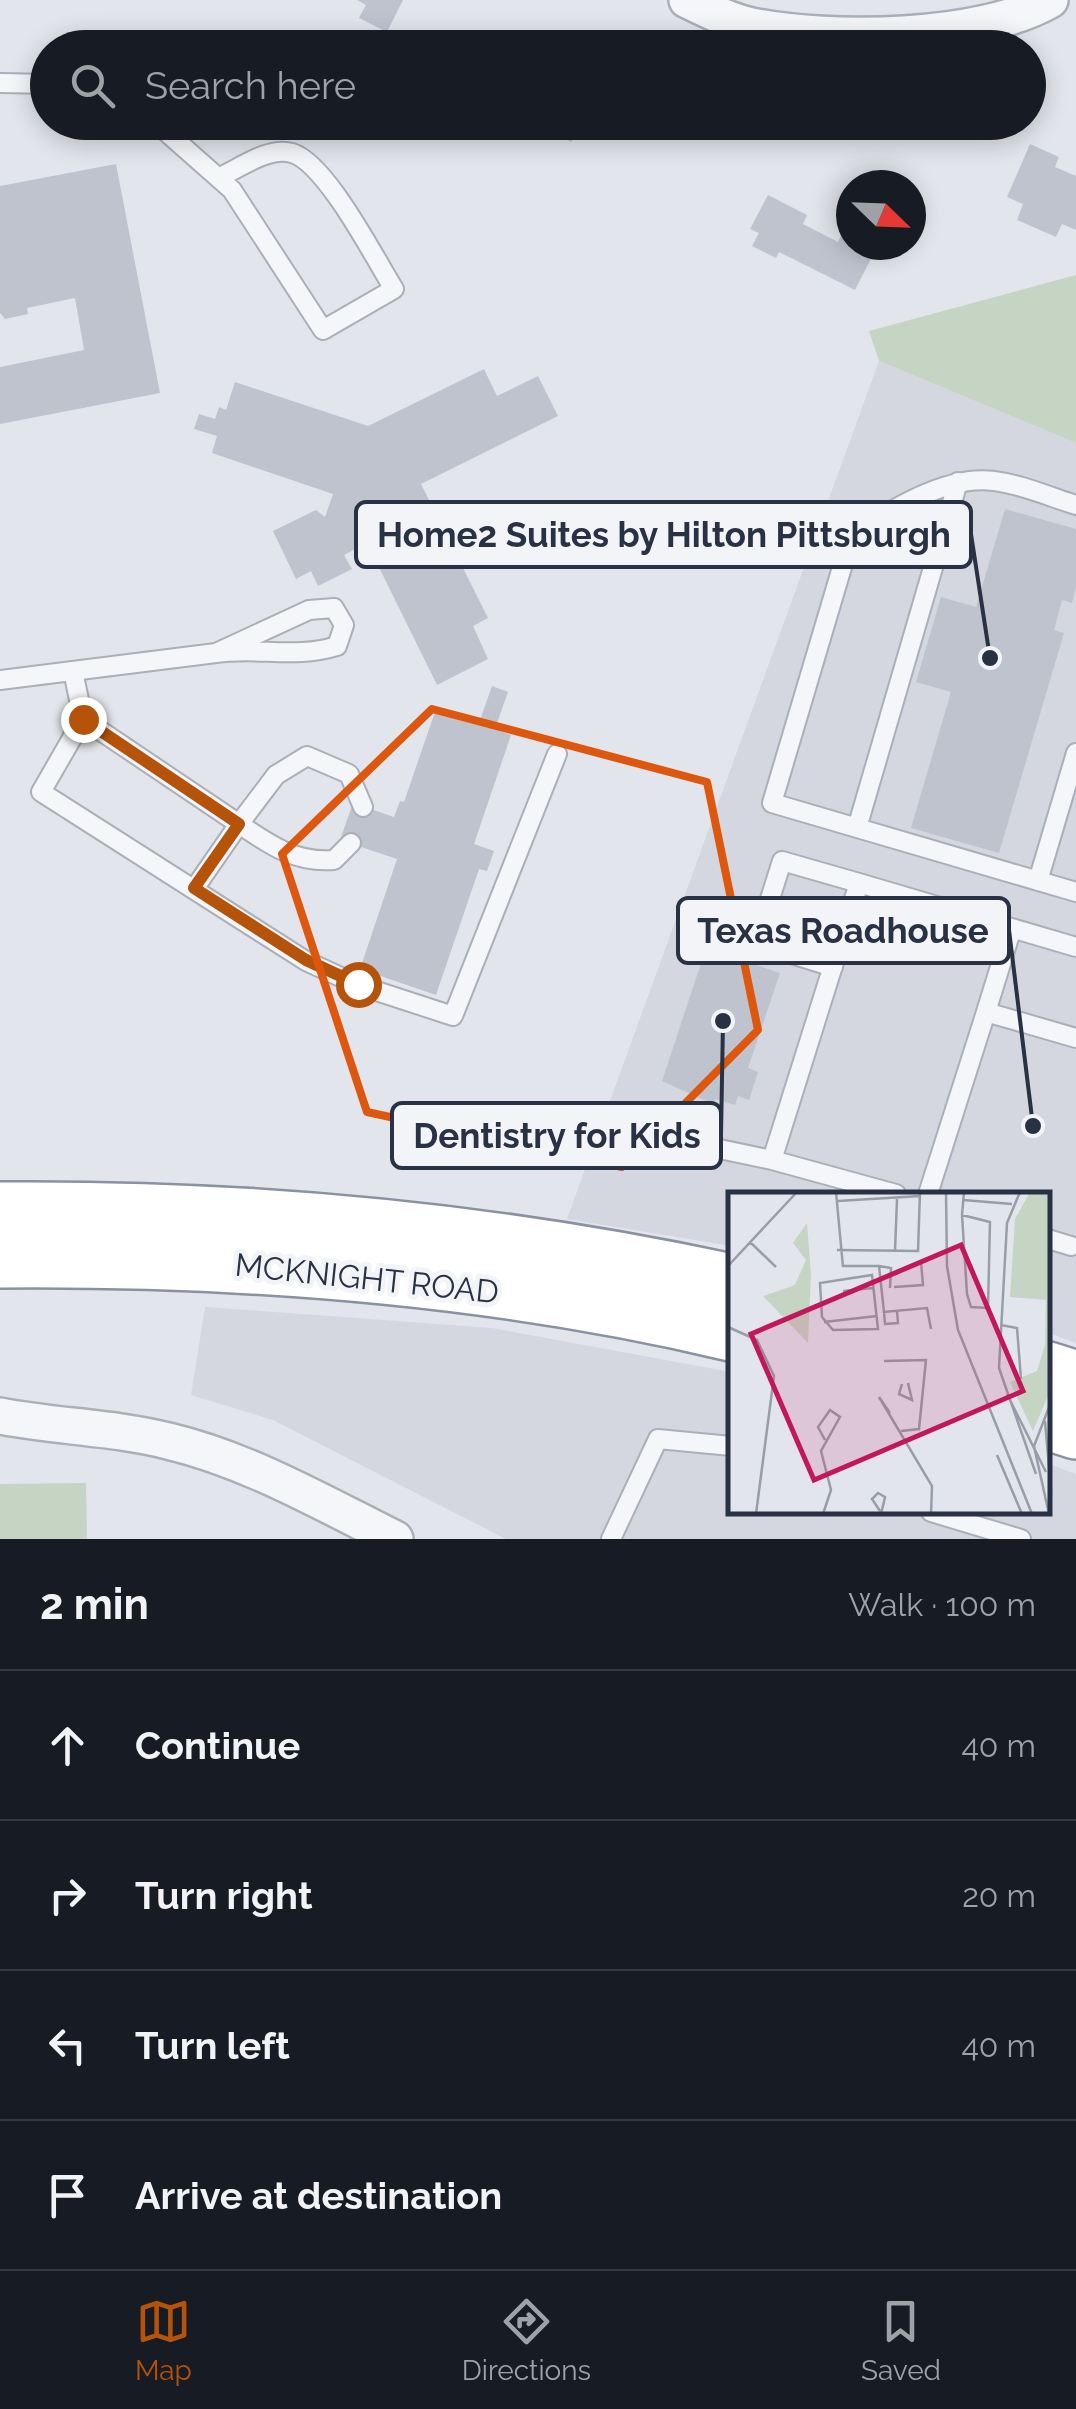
<!DOCTYPE html>
<meta charset="utf-8">
<style>
:root{--surface:#171b24;--page:#20242c;--text:#f1f3f6;--muted:#9ea1a6;--line:#363941;--accent:#b45309}
body{margin:0;font-family:Raleway,sans-serif;background:var(--page);color:var(--text)}
.compass{position:absolute;left:836px;top:170px;width:90px;height:90px;border-radius:50%;background:var(--surface);box-shadow:0 5px 25px #0003;rotate:113deg}
.stop{position:absolute;width:30px;height:30px;margin:-22px;border:8px solid #b45309;border-radius:50%;background:#fff}
.stop.end{background:#b45309;border-color:#fff;box-shadow:0 2px 10px #0008}
.list{margin:0;padding:0;list-style:none}
h2{display:flex;justify-content:space-between;align-items:center;height:130px;margin:0;padding:0 40px;font-size:42px}
h2 small{font-size:32px;font-weight:400;color:var(--muted)}
.list li{display:grid;grid-template-columns:65px 1fr auto;gap:30px;align-items:center;box-sizing:border-box;height:150px;padding:0 40px;border-top:2px solid var(--line)}
.list b{display:block;font-size:38px;white-space:nowrap}
.list em{font-size:32px;font-style:normal;color:var(--muted)}
.icon{flex:none;width:55px;height:55px;fill:none;stroke:currentColor;stroke-width:2;stroke-linecap:round;stroke-linejoin:round}
.map{position:relative;flex:none;width:1076px;height:1539px;overflow:hidden}
.search{position:absolute;background:var(--surface);box-shadow:0 5px 25px #0003;left:30px;right:30px;top:30px;height:110px;display:flex;align-items:center;gap:25px;box-sizing:border-box;padding:0 35px;border-radius:55px;color:var(--muted);font-size:38px}
.sheet{height:730px;background:var(--surface)}
nav{display:flex;justify-content:space-around;align-items:center;box-sizing:border-box;height:140px;border-top:2px solid var(--line);background:var(--surface);font-size:28px;color:var(--muted)}
nav a{display:grid;justify-items:center;gap:5px}
nav .on{color:var(--accent)}
.map>svg:first-child{display:block}
.built{fill:#d4d7e0}
.green{fill:#c6d5c3}
.building{fill:#bfc3ce}
.lines{fill:none;stroke-linecap:round;stroke-linejoin:round}
.lane-casing{stroke:#aaafb9;stroke-width:22}
.street-casing{stroke:#aaafb9;stroke-width:40}
.highway-casing{stroke:#8991a2;stroke-width:60}
.lane{stroke:#f5f6f9;stroke-width:18}
.street{stroke:#f5f6f9;stroke-width:35}
.highway{stroke:#fff;stroke-width:55}
.route{stroke:#b45309;stroke-width:12}
.marked{fill:none;stroke:#de570f;stroke-width:8;stroke-linejoin:round}
.labels{text-anchor:middle;dominant-baseline:central;stroke-width:10;stroke-linejoin:round;paint-order:stroke}
.street-label{font-size:32px;fill:#293144;stroke:#f2f4f8}
.inset-road{fill:none;stroke:#989da8;stroke-width:2.5}
.view{fill:#c2185b;fill-opacity:0.15;stroke:#c2185b;stroke-width:5}
.inset-edge{fill:none;stroke:#293144;stroke-width:5}
.leader{fill:none;stroke:#293144;stroke-width:4}
.callout-dot{fill:#293144;stroke:#f2f4f8;stroke-width:4}
.callout{fill:#f2f4f8;stroke:#293144;stroke-width:4}
.callout-label{font-size:35px;text-anchor:middle;font-weight:bold;fill:#293144}
</style>
<div class="map">
<svg width="1076" height="1539" viewBox="0 0 1076 1539">
<rect width="100%" height="100%" fill="#e2e5eb"/>
<!-- built -->
<path class="built" d="M879,361L1076,443V1343L1049,1333L1048,1194H731V1246L567,1219Z
M205,1307L492,1328L731,1372V1512H1048L1049,1464L1076,1474V1539H506L273,1420L191,1395Z"/>
<!-- green -->
<path class="green" d="M1076,275V443L879,361L869,331Z
M86,1483L87,1539H0V1484Z"/>
<!-- building -->
<path class="building" d="M357,0H403L387,32L359,18L366,5Z
M539,122H601L596,132L582,123L571,142Z
M613,122H667L664,136Z
M1030,144L1059,157L1055,167L1076,176V230L1062,224L1056,237L1017,220L1023,204L1007,197Z
M116,164L160,393L0,424V367L84,350L75,298L27,308L28,314L5,319L0,313V186Z
M768,195L807,215L803,224L838,242L843,231L851,235V245L877,247L855,290L779,252L776,258L752,246L759,233L750,229Z
M484,369L497,396L538,376L558,416L421,484L488,618L473,626L488,659L437,685L367,543L344,555L352,569L318,586L311,571L296,579L273,531L316,510L325,517L333,494L212,453L217,436L194,429L199,414L215,419L219,407L226,410L235,382L368,426Z
M1005,509L1076,529V587L1072,603L1062,600L1054,630L1064,633L999,853L911,828L951,692L916,682L941,597L976,607Z
M492,686L508,692L495,729L511,735L474,844L494,851L487,871L479,869L436,995L360,969L397,859L340,840L353,803L394,817L400,801L404,802L436,709L479,723Z
M706,948L780,973L748,1068L758,1072L749,1100L738,1096L735,1105L715,1099L713,1104L662,1081Z"/>
<g class="lines">
<defs>
<path id="lane" d="M0,83L48,84
M155,122L232,190L323,330L394,289C374,257 326,163 292,153C269,146 240,168 220,177
M1076,505C1050,497 1021,484 994,481C947,474 888,511 851,537L772,803L1076,892
M73,671L83,719L41,792L306,961L358,985L453,1016L557,754
M0,680L216,653C258,647 296,659 337,646L344,625L334,608L309,610L216,653
M83,719L239,824L194,889
M857,828L958,482
M351,843L334,860C295,863 270,845 239,824L276,775L307,756L349,774L363,807
M1038,881L1076,753
M1012,928L986,1012L1076,1038
M833,967L756,943L782,861L859,883
M629,1130L772,1160L859,883L1076,947
M772,1160L896,1194
M928,1194L986,1012
M1048,1239L1071,1246
M931,1512L1021,1539
M611,1539L658,1439L731,1446"/>
<path id="street" d="M687,0C708,10 729,21 752,26C831,42 980,40 1050,0
M0,1416C56,1427 113,1427 168,1441C248,1460 321,1502 395,1539"/>
<path id="highway" d="M0,1210C247,1208 490,1230 731,1282
M0,1260C245,1258 492,1276 731,1333
M1048,1370L1076,1379
M1048,1422L1076,1431"/>
</defs>
<!-- lane casing -->
<use href="#lane" class="lane-casing"/>
<!-- street casing -->
<use href="#street" class="street-casing"/>
<!-- highway casing -->
<use href="#highway" class="highway-casing"/>
<!-- lane -->
<use href="#lane" class="lane"/>
<!-- street -->
<use href="#street" class="street"/>
<!-- highway -->
<use href="#highway" class="highway"/>
</g>
<g class="lines">
<!-- route -->
<path class="route" d="M83,719L239,824L194,888L306,960L358,984"/>
</g>
<!-- marked area -->
<path class="marked" d="M432,709L707,782L758,1030L622,1167L367,1112L282,854Z"/>
<g class="labels">
<!-- street labels -->
<g class="street-label">
<text transform="translate(367 1278) rotate(6)">MCKNIGHT ROAD</text>
</g>
</g>
<!-- overview -->
<g transform="translate(728 1192)">
<rect width="322" height="322" fill="#e2e5eb"/>
<path d="M302,0H322V199L305,239L282,190L309,179L317,153L318,108L282,105L287,27ZM79,31L83,82L80,151L35,104L67,93L78,68L65,51Z" fill="#c6d5c3"/>
<path class="inset-road" d="M108,0L115,75M218,0L219,74L230,138L304,322M292,0L279,31L271,176L308,282M235,8L284,12M110,9L192,4M234,23L262,30L260,116L243,115L239,102L234,23L236,0M22,50L48,75M109,58L190,59L192,0M167,59L169,7M0,74L69,0M114,74H151L156,120L199,116L203,137M151,74L163,76L162,96M144,83L150,137L105,138L94,125L92,91ZM166,95L195,93L193,70M115,99L145,96M156,120L157,132L170,131L169,119M96,130L149,124M273,133L289,136L293,187M0,135L29,148L46,184L28,322M156,169L198,168L191,237L173,239M174,192L171,202L184,208L180,191M279,202L318,280M162,221L151,205L204,294L203,322M317,229L323,299M269,263L294,322M152,319L144,307L150,301L157,305L153,322M95,322L103,298L93,259L112,225L102,218L90,235L97,248M321,322L306,254L323,210"/>
<path class="view" d="M233,53L295,199L86,288L23,142Z"/>
<rect width="322" height="322" class="inset-edge"/>
</g>
<!-- callouts -->
<path class="leader" d="M990 658L971 534M1033 1126L1009 930M723 1021L721 1135"/>
<g class="callout-dot">
<circle cx="990" cy="658" r="10"/>
<circle cx="1033" cy="1126" r="10"/>
<circle cx="723" cy="1021" r="10"/>
</g>
<g class="callout">
<rect x="356" y="502" width="615" height="65" rx="10"/>
<rect x="678" y="898" width="331" height="65" rx="10"/>
<rect x="392" y="1103" width="329" height="65" rx="10"/>
</g>
<g class="callout-label">
<text x="664" y="547">Home2 Suites by Hilton Pittsburgh</text>
<text x="843" y="943">Texas Roadhouse</text>
<text x="557" y="1148">Dentistry for Kids</text>
</g>
</svg>
<svg class="compass" viewBox="-18 -18 36 36"><path d="M0-13l5 13h-10z" fill="#e53935"/><path d="M0 13l5-13h-10z" fill="#9ea1a6"/></svg>
<div class="stop" style="left:358px;top:984px"></div>
<div class="stop end" style="left:83px;top:719px"></div>
<div class="search"><svg class="icon" aria-label="search" viewBox="0 0 24 24"><circle cx="10" cy="10" r="6"/><path d="M15 15l6 6"/></svg>Search here</div>
</div>
<section class="sheet">
<h2>2 min<small>Walk · 100 m</small></h2>
<ul class="list">
<li><svg class="icon" aria-label="ahead" viewBox="0 0 24 24"><path d="M12 20V5M6 11l6-6 6 6"/></svg><div><b>Continue</b></div><em>40 m</em></li>
<li><svg class="icon" aria-label="right" viewBox="0 0 24 24"><path d="M7 20v-9h11M14 6l5 5-5 5"/></svg><div><b>Turn right</b></div><em>20 m</em></li>
<li><svg class="icon" aria-label="left" viewBox="0 0 24 24"><path d="M17 20v-9H6M10 6l-5 5 5 5"/></svg><div><b>Turn left</b></div><em>40 m</em></li>
<li><svg class="icon" aria-label="arrive" viewBox="0 0 24 24"><path d="M6 21V4h12l-3 4 3 4H6"/></svg><div><b>Arrive at destination</b></div></li>
</ul>
</section>
<nav>
<a class="on"><svg class="icon" aria-label="map" viewBox="0 0 24 24"><path d="M3 6l6-2 6 2 6-2v14l-6 2-6-2-6 2zM9 4v14M15 6v14"/></svg>Map</a>
<a><svg class="icon" aria-label="directions" viewBox="0 0 24 24"><path d="M12 3l9 9-9 9-9-9zM9 14v-3h6M13 9l2 2-2 2"/></svg>Directions</a>
<a><svg class="icon" aria-label="saved" viewBox="0 0 24 24"><path d="M7 4h10v16l-5-4-5 4z"/></svg>Saved</a>
</nav>
